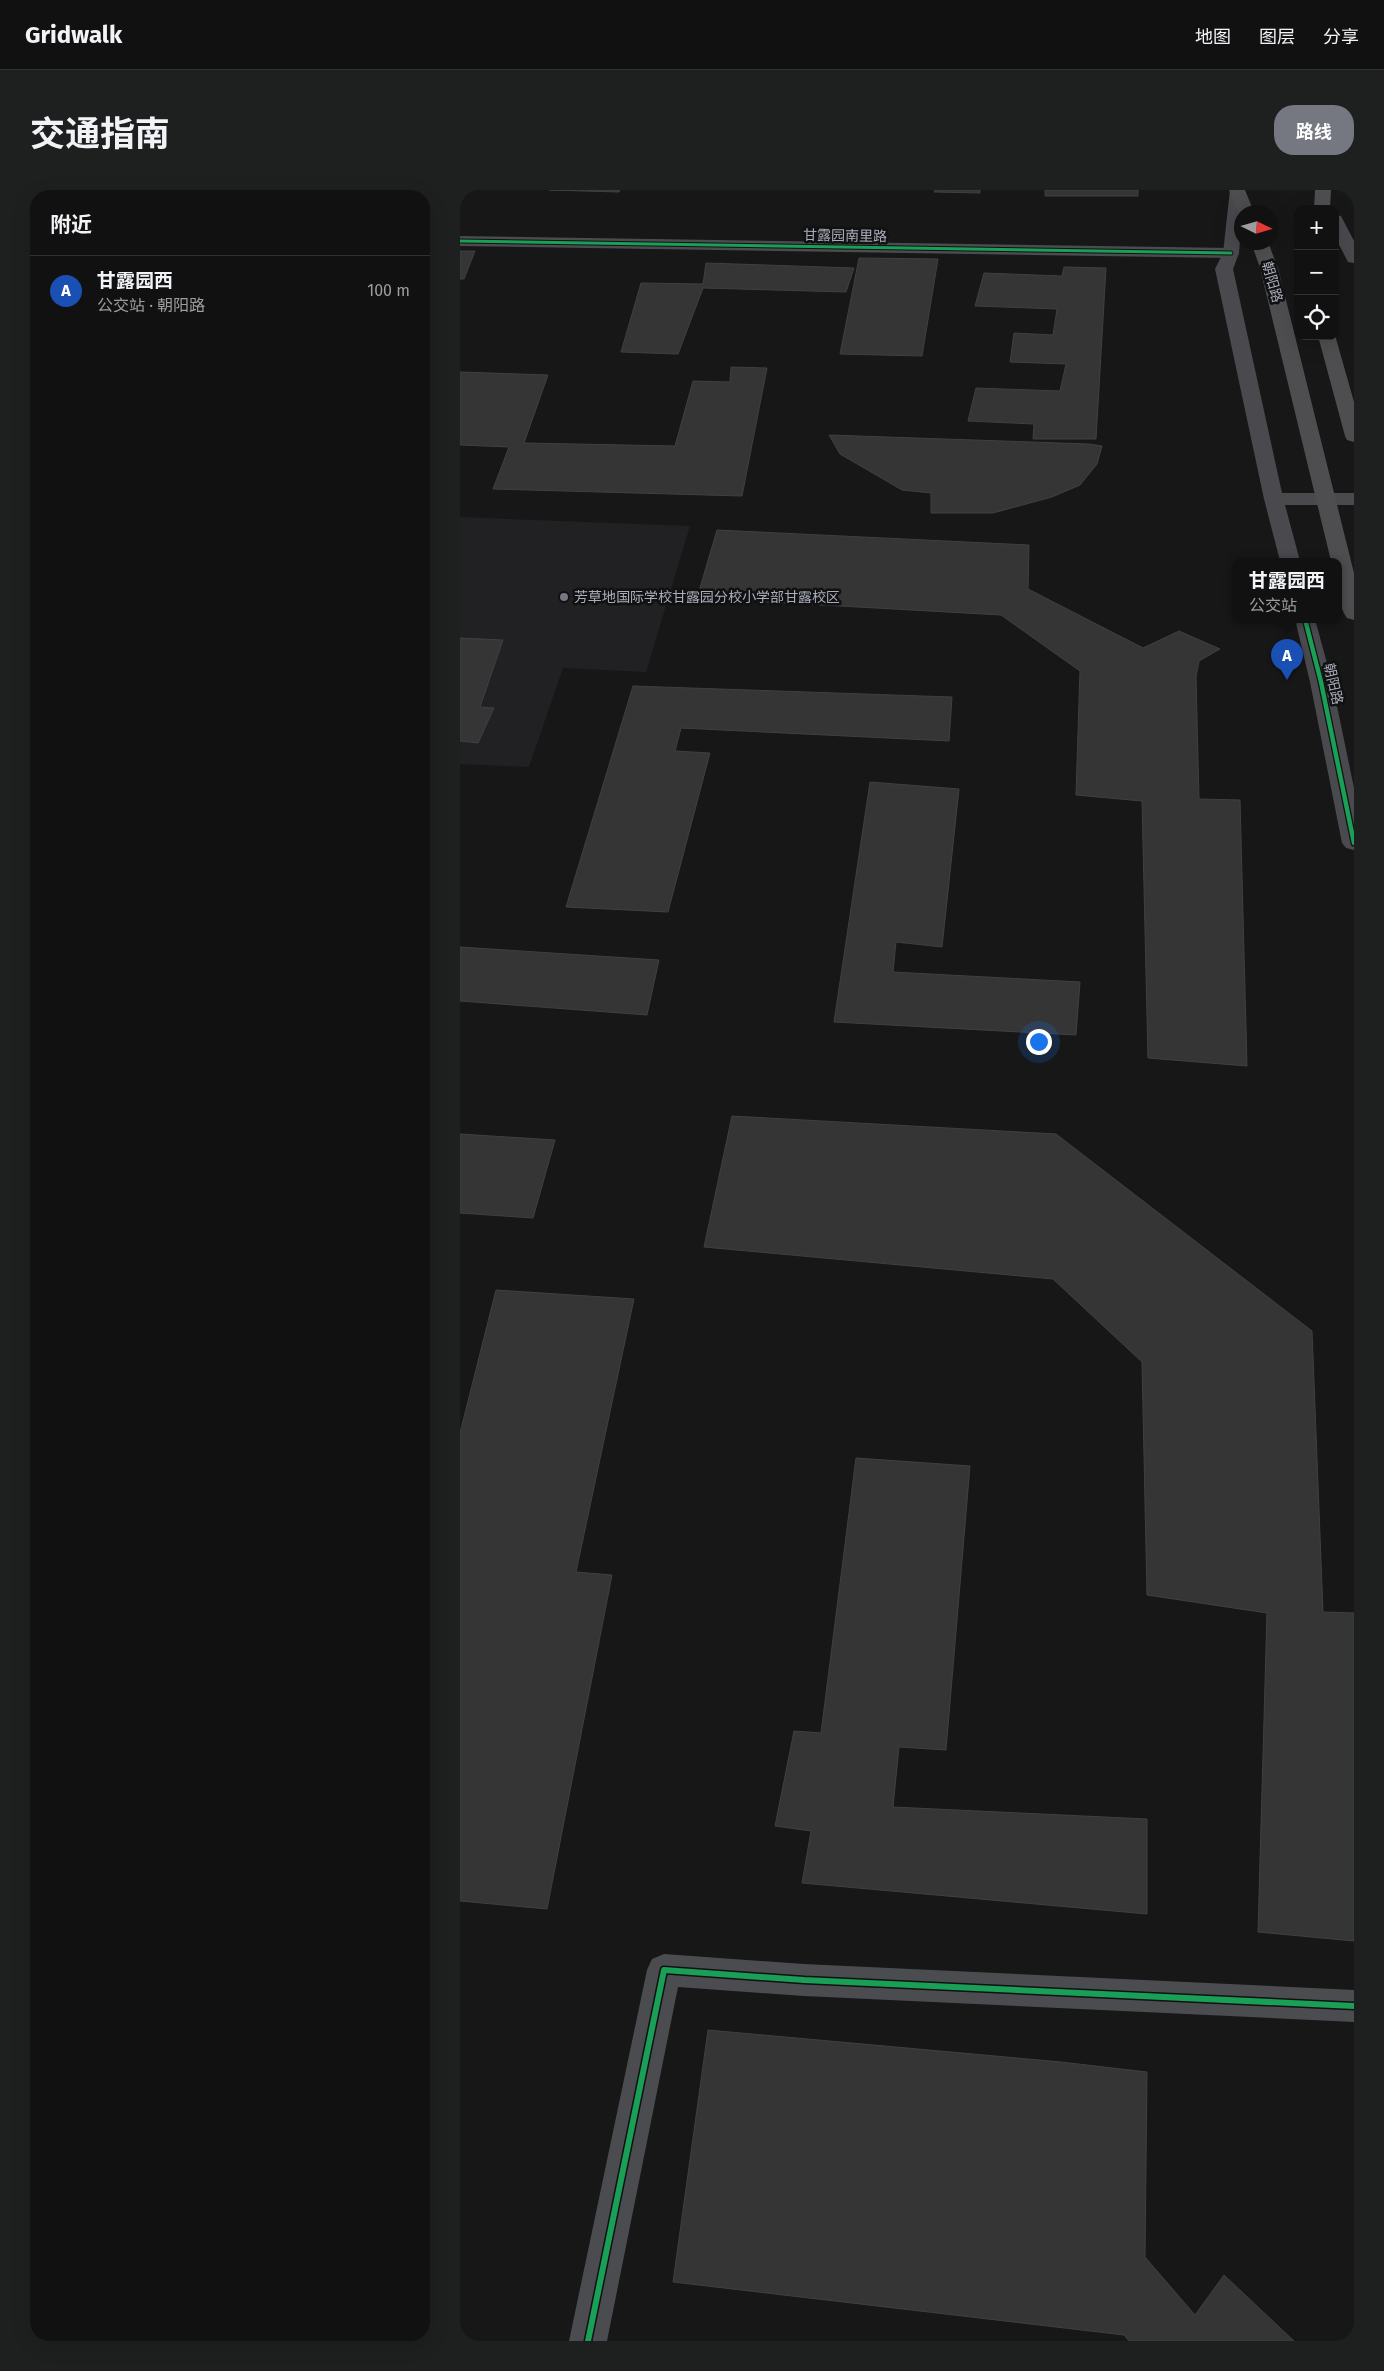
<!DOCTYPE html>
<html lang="zh">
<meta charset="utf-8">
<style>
:root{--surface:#111;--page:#1e1f1f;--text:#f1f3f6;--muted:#9c9d9f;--line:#303131;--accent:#757880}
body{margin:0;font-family:"Fira Sans","Noto Sans SC",sans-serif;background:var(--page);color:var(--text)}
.controls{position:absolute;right:15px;top:15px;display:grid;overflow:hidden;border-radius:10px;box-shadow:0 5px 20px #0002}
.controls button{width:45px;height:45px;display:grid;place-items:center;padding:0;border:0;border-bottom:1px solid var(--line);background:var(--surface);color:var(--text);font:25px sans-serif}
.compass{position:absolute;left:774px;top:15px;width:45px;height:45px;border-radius:50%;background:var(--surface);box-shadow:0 5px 20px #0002;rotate:95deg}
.you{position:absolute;left:578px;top:851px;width:18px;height:18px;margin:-12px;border:4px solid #fff;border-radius:50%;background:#1a73e8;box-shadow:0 0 0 8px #1a73e833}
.badge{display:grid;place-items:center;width:32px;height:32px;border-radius:50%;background:var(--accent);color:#fff;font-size:16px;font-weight:700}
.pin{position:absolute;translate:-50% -41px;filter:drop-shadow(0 1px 2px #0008)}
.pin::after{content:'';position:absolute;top:26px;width:18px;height:15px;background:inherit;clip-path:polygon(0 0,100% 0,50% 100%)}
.popup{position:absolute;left:772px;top:368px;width:110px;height:65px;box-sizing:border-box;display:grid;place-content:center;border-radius:10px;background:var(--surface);filter:drop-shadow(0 1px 4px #0005);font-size:16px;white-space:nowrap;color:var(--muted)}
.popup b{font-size:19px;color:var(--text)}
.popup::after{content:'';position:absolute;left:50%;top:100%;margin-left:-10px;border:10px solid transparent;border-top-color:var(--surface)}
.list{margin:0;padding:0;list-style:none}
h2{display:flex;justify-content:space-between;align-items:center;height:65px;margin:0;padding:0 20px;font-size:21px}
h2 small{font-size:16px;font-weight:400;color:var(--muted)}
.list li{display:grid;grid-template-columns:32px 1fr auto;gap:15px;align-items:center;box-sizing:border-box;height:70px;padding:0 20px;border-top:1px solid var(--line)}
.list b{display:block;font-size:19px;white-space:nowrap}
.list p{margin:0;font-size:16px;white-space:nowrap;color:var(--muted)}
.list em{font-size:16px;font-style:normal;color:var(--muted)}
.icon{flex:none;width:28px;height:28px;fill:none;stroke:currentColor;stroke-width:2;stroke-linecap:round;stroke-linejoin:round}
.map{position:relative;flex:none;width:894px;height:2151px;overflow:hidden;border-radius:20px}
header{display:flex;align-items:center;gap:30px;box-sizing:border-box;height:70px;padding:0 25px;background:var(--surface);border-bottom:1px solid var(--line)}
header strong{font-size:24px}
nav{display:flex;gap:28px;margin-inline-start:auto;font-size:18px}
.intro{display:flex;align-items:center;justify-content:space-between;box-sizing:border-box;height:120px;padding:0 30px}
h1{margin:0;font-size:35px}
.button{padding:12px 22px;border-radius:20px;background:var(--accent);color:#fff;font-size:18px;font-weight:700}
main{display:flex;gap:30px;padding:0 30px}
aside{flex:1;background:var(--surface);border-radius:20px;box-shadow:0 5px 20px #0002}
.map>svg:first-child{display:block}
.built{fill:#212123}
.building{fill:#353536;stroke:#3f4043}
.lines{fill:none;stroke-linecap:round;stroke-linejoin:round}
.street{fill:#4b4c50;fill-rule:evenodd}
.secondary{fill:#4a4a4e;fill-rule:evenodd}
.highway{fill:#4e4e51;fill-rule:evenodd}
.cycleway-far2-casing{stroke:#111113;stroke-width:5}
.cycleway-far1-casing{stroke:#111113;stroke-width:7}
.cycleway-casing{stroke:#111113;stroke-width:9}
.cycleway-far2{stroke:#1a9f57;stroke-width:3}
.cycleway-far1{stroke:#1a9f57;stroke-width:4.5}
.cycleway{stroke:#1a9f57;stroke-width:6}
.poi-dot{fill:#757880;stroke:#111113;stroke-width:2}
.labels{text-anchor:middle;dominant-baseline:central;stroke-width:5;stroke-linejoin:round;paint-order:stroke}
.far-street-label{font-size:14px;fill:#a8adb8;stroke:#111113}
.far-poi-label{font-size:14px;fill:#a8adb8;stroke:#111113;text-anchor:start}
</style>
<header>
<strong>Gridwalk</strong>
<nav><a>地图</a><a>图层</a><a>分享</a></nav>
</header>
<div class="intro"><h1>交通指南</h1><a class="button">路线</a></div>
<main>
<aside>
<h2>附近<small></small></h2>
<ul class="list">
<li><span class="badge" style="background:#1a4fb4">A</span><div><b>甘露园西</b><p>公交站 · 朝阳路</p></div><em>100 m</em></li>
</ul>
</aside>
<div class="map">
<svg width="894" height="2151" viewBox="0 0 894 2151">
<rect width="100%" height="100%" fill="#171717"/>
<!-- built -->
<path class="built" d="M0,327L230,336L186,482L103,478L69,577L0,574Z"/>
<!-- building -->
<path class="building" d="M89,0H160L159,2Z
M475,0H520V3L474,2Z
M585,0H678V6H585Z
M0,61H15L4,89H0Z
M399,68L478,69L462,166L380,164Z
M246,73L394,78L386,102L243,98L218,164L161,162L181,93L243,94Z
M604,77L646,78L636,249H573L574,234L508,231L516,198L600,201L606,174L550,172L554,143L593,145L597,119L515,116L524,83L602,86Z
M271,177L307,178L282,306L33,299L49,257L0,255V182L88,185L64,253L215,256L233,191L270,192Z
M369,245L629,254L642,256L637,274L620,295L592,307L533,323H471V303L442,300L380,264Z
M257,340L569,355L568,399L683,458L719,441L760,459L739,471L736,487L739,609L780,610L787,876L688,868L682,611L616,605L620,481L541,425L237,408Z
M0,448L43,450L20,517L34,518L18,553L0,551Z
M173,496L492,507L489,551L221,538L215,561L250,563L208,722L106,717Z
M410,592L499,599L482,757L436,752L433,782L620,792L616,845L374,832Z
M0,757L199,770L187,825L0,811Z
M272,926L596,944L852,1141L863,1422L894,1423V1751L798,1742L807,1423L687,1405L682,1172L593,1089L244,1057Z
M0,944L95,950L73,1028L0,1023Z
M36,1100L174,1109L116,1382L152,1385L87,1719L0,1711V1243Z
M396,1268L510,1276L486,1560L439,1557L433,1617L687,1629V1724L342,1693L351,1641L315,1636L334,1541L361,1543Z
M248,1840L601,1872L687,1882L685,2067L735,2125L764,2085L834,2151H669L664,2145L213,2092Z"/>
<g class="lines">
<!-- street -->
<path class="street" d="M0,46L771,58L777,59L779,63L777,67L771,68L0,56Z
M204,1764L344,1774L894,1800V1832L344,1806L218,1797L147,2151H109L187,1780L192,1769Z"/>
<!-- secondary -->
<path class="secondary" d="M770,0H784L785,2L783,22H782L779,63L773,79L822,303H894V315H825L840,371H820L804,309L755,79L763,63Z
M875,25L881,26L894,51V73L888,72L875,47Z
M835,429H855L872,492L894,598V660L886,658L882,653L850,492Z"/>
<!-- highway -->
<path class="highway" d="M769,0H785L794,22H782L780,26Z
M855,0H871L870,19H854Z
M791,52H808L818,78L894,383V430L887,428C876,413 878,389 878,371H871L800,78Z
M875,145L894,212V252L887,250L885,246L858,146Z"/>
<defs>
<path id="cycleway-far2" d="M0,51L771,63"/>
<path id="cycleway-far1" d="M845,429L861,492L894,653"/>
<path id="cycleway" d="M128,2151L204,1780L344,1790L894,1816"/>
</defs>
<!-- cycleway-far2 casing -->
<use href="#cycleway-far2" class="cycleway-far2-casing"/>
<!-- cycleway-far1 casing -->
<use href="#cycleway-far1" class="cycleway-far1-casing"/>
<!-- cycleway casing -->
<use href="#cycleway" class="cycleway-casing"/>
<!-- cycleway-far2 -->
<use href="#cycleway-far2" class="cycleway-far2"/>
<!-- cycleway-far1 -->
<use href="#cycleway-far1" class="cycleway-far1"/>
<!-- cycleway -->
<use href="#cycleway" class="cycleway"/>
</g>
<!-- markers -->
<circle class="poi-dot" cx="104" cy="407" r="5"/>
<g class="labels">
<!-- far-street labels -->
<g class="far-street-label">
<text transform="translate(385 46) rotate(1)">甘露园南里路</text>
<text transform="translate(812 92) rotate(74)">朝阳路</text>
<text transform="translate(873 494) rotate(77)">朝阳路</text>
</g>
<!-- far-poi labels -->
<g class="far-poi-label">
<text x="114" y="407">芳草地国际学校甘露园分校小学部甘露校区</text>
</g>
</g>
</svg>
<div class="controls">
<button>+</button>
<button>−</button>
<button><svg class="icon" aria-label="locate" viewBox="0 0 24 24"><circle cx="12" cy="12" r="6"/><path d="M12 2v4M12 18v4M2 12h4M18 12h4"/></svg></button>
</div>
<svg class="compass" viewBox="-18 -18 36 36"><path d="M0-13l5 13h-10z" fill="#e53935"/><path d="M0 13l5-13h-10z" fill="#9c9d9f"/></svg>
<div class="you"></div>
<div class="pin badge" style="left:827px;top:490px;background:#1a4fb4">A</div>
<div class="popup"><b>甘露园西</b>公交站</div>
</div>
</main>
